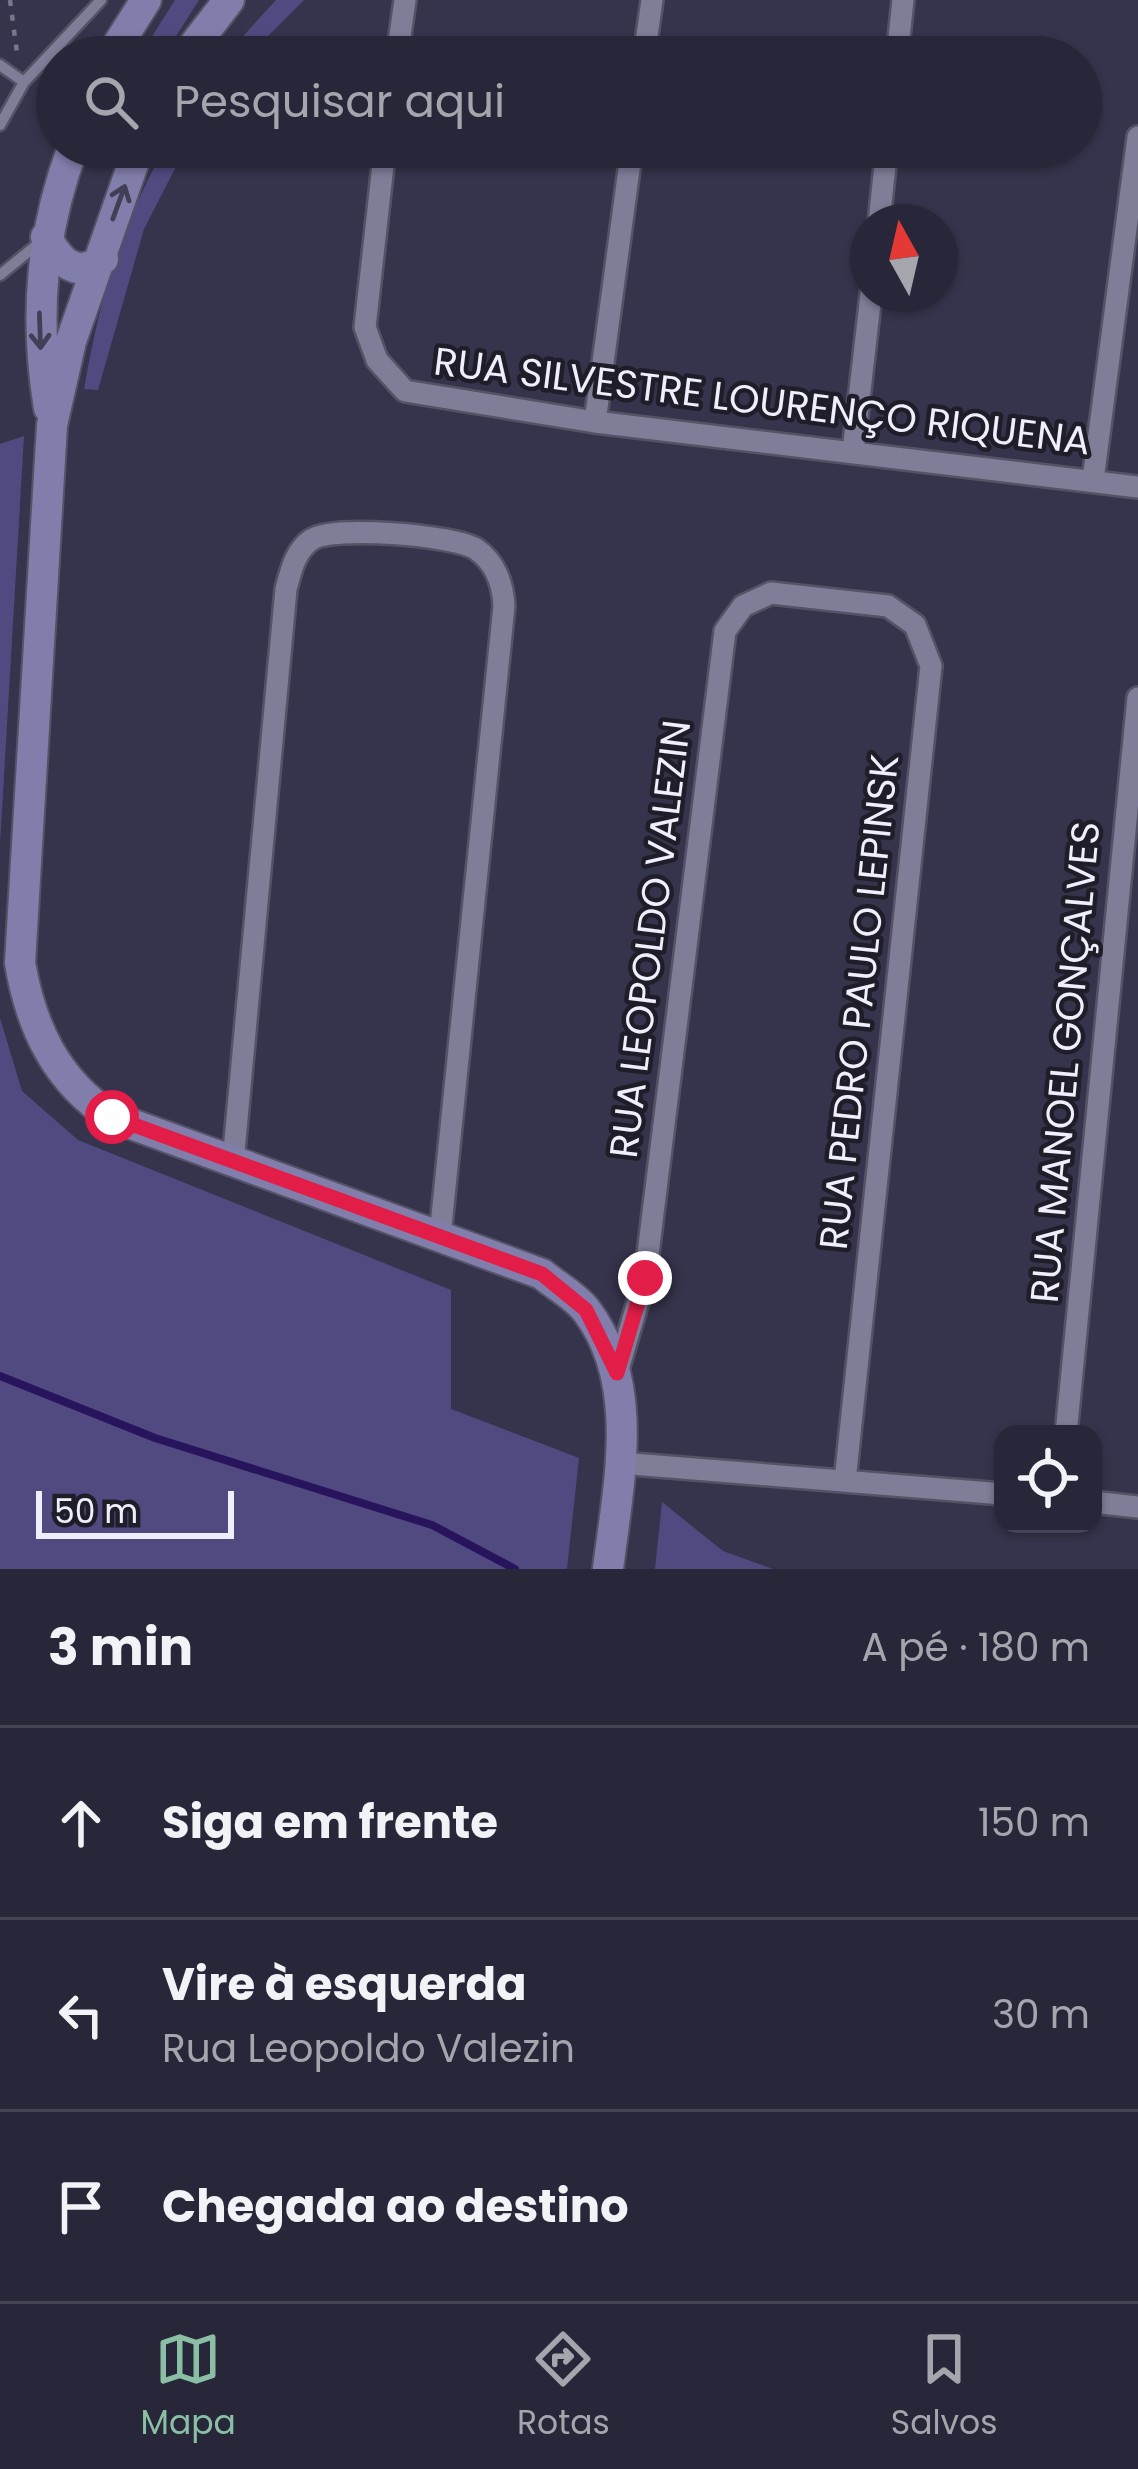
<!DOCTYPE html>
<html lang="pt">
<meta charset="utf-8">
<style>
:root{--surface:#282739;--page:#302f41;--text:#f1f3f6;--muted:#a5a5ae;--line:#444453;--accent:#8abfa5}
body{margin:0;font-family:Poppins,sans-serif;background:var(--page);color:var(--text)}
.controls{position:absolute;right:36px;bottom:36px;display:grid;overflow:hidden;border-radius:24px;box-shadow:0 3px 9px #0004}
.controls button{width:108px;height:108px;display:grid;place-items:center;padding:0;border:0;border-bottom:3px solid var(--line);background:var(--surface);color:var(--text);font:60px sans-serif}
.compass{position:absolute;left:850px;top:204px;width:108px;height:108px;border-radius:50%;background:var(--surface);box-shadow:0 3px 9px #0004;rotate:352deg}
.scale{position:absolute;left:36px;bottom:30px;width:198px;box-sizing:border-box;padding-left:12px;border:6px solid #eeeefd;border-top:0;font-size:33px;line-height:42px;white-space:nowrap;color:#eeeefd;-webkit-text-stroke:9px #1e1d28;paint-order:stroke}
.stop{position:absolute;width:36px;height:36px;margin:-27px;border:9px solid #e11d48;border-radius:50%;background:#fff}
.stop.end{background:#e11d48;border-color:#fff;box-shadow:0 3px 12px #0008}
.list{margin:0;padding:0;list-style:none}
h2{display:flex;justify-content:space-between;align-items:center;height:156px;margin:0;padding:0 48px;font-size:51px}
h2 small{font-size:39px;font-weight:400;color:var(--muted)}
.list li{display:grid;grid-template-columns:78px 1fr auto;gap:36px;align-items:center;box-sizing:border-box;height:192px;padding:0 48px;border-top:3px solid var(--line)}
.list b{display:block;font-size:45px;white-space:nowrap}
.list p{margin:0;font-size:39px;white-space:nowrap;color:var(--muted)}
.list em{font-size:39px;font-style:normal;color:var(--muted)}
.icon{flex:none;width:66px;height:66px;fill:none;stroke:currentColor;stroke-width:2;stroke-linecap:round;stroke-linejoin:round}
.map{position:relative;flex:none;width:1138px;height:1569px;overflow:hidden}
.search{position:absolute;background:var(--surface);box-shadow:0 3px 9px #0004;left:36px;right:36px;top:36px;height:132px;display:flex;align-items:center;gap:30px;box-sizing:border-box;padding:0 42px;border-radius:66px;color:var(--muted);font-size:45px}
.sheet{height:732px;background:var(--surface)}
nav{display:flex;justify-content:space-around;align-items:center;box-sizing:border-box;height:168px;border-top:3px solid var(--line);background:var(--surface);font-size:33px;color:var(--muted)}
nav a{display:grid;justify-items:center;gap:6px}
nav .on{color:var(--accent)}
.map>svg:first-child{display:block}
.green{fill:#504a81}
.lines{fill:none;stroke-linecap:round;stroke-linejoin:round}
.stream{stroke:#27145d;stroke-width:8}
.service-casing{stroke:#545366;stroke-width:15}
.minor-casing{stroke:#545366;stroke-width:26}
.secondary-casing{stroke:#545366;stroke-width:34}
.path{stroke:#77768b;stroke-width:4.5;stroke-dasharray:6 9;stroke-linecap:butt}
.service{stroke:#7f7d98;stroke-width:10}
.minor{stroke:#7f7d98;stroke-width:21}
.secondary{stroke:#827eab;stroke-width:30}
.oneway{stroke:#413f56}
.route{stroke:#e11d48;stroke-width:15}
.labels{text-anchor:middle;dominant-baseline:central;stroke-width:9;stroke-linejoin:round;paint-order:stroke}
.street-label{font-size:39px;fill:#eeeefd;stroke:#1e1d28}
</style>
<div class="map">
<svg width="1138" height="1569" viewBox="0 0 1138 1569">
<rect width="100%" height="100%" fill="#36344c"/>
<!-- green -->
<path class="green" d="M175,0H199L163,57H139Z
M276,0H304L247,57H224Z
M165,147H186L144,229L98,390L84,389C100,297 120,229 165,147Z
M24,436L0,844V444Z
M0,1018L22,1091L78,1140L451,1290V1409L579,1458L567,1569H0Z
M662,1502L723,1551L773,1569H655Z"/>
<g class="lines">
<!-- stream -->
<path class="stream" d="M0,1376L155,1438L432,1525L515,1569"/>
<defs>
<path id="service" d="M0,65L24,82L101,0
M0,125L24,82
M0,275L39,243"/>
<path id="minor" d="M397,57L405,0
M644,57L652,0
M897,57L903,0
M385,147L365,327L377,360L405,391L595,422L1138,487
M879,222L887,147
M595,422L632,147
M853,452L871,294
M1093,480L1138,137
M233,1162L286,589C291,571 295,551 311,540C332,525 454,535 476,549C495,562 503,584 504,606L440,1236
M617,1373L645,1278L725,631L743,606L771,593L888,606L915,625L931,666L845,1481
M1066,1434L1138,698
M620,1463L1003,1494
M1093,1502L1138,1507"/>
<path id="secondary" d="M110,57L146,0
M185,57L229,0
M139,147L71,341L52,425L20,963C31,1027 56,1081 112,1117L542,1274C555,1285 575,1296 586,1310C642,1383 618,1486 608,1569
M46,237C60,261 75,280 103,259
M49,408C34,317 41,233 73,147"/>
</defs>
<!-- service casing -->
<use href="#service" class="service-casing"/>
<!-- minor casing -->
<use href="#minor" class="minor-casing"/>
<!-- secondary casing -->
<use href="#secondary" class="secondary-casing"/>
<!-- path -->
<path class="path" d="M10,0L17,53"/>
<!-- service -->
<use href="#service" class="service"/>
<!-- minor -->
<use href="#minor" class="minor"/>
<!-- secondary -->
<use href="#secondary" class="secondary"/>
</g>
<!-- one-way arrows -->
<defs><path id="oneway-shaft" d="M-6 0H5M1.5-3L5.5 0L1.5 3" fill="none" stroke-width="1.6" stroke-linecap="round" stroke-linejoin="round" transform="scale(3)"/></defs>
<g class="oneway">
<use href="#oneway-shaft" transform="translate(119 202) rotate(-70)"/>
<use href="#oneway-shaft" transform="translate(40 331) rotate(88)"/>
</g>
<g class="lines">
<!-- route -->
<path class="route" d="M112,1117L542,1274L586,1310L617,1373L645,1278"/>
</g>
<g class="labels">
<!-- street labels -->
<g class="street-label">
<text transform="translate(762 401) rotate(7)">RUA SILVESTRE LOURENÇO RIQUENA</text>
<text transform="translate(650 939) rotate(-83)">RUA LEOPOLDO VALEZIN</text>
<text transform="translate(859 1002) rotate(-84)">RUA PEDRO PAULO LEPINSK</text>
<text transform="translate(1065 1062) rotate(-85)">RUA MANOEL GONÇALVES</text>
</g>
</g>
</svg>
<div class="controls">
<button><svg class="icon" aria-label="locate" viewBox="0 0 24 24"><circle cx="12" cy="12" r="6"/><path d="M12 2v4M12 18v4M2 12h4M18 12h4"/></svg></button>
</div>
<svg class="compass" viewBox="-18 -18 36 36"><path d="M0-13l5 13h-10z" fill="#e53935"/><path d="M0 13l5-13h-10z" fill="#a5a5ae"/></svg>
<div class="scale">50 m</div>
<div class="stop" style="left:112px;top:1117px"></div>
<div class="stop end" style="left:645px;top:1278px"></div>
<div class="search"><svg class="icon" aria-label="search" viewBox="0 0 24 24"><circle cx="10" cy="10" r="6"/><path d="M15 15l6 6"/></svg>Pesquisar aqui</div>
</div>
<section class="sheet">
<h2>3 min<small>A pé · 180 m</small></h2>
<ul class="list">
<li><svg class="icon" aria-label="ahead" viewBox="0 0 24 24"><path d="M12 20V5M6 11l6-6 6 6"/></svg><div><b>Siga em frente</b></div><em>150 m</em></li>
<li><svg class="icon" aria-label="left" viewBox="0 0 24 24"><path d="M17 20v-9H6M10 6l-5 5 5 5"/></svg><div><b>Vire à esquerda</b><p>Rua Leopoldo Valezin</p></div><em>30 m</em></li>
<li><svg class="icon" aria-label="arrive" viewBox="0 0 24 24"><path d="M6 21V4h12l-3 4 3 4H6"/></svg><div><b>Chegada ao destino</b></div></li>
</ul>
</section>
<nav>
<a class="on"><svg class="icon" aria-label="map" viewBox="0 0 24 24"><path d="M3 6l6-2 6 2 6-2v14l-6 2-6-2-6 2zM9 4v14M15 6v14"/></svg>Mapa</a>
<a><svg class="icon" aria-label="directions" viewBox="0 0 24 24"><path d="M12 3l9 9-9 9-9-9zM9 14v-3h6M13 9l2 2-2 2"/></svg>Rotas</a>
<a><svg class="icon" aria-label="saved" viewBox="0 0 24 24"><path d="M7 4h10v16l-5-4-5 4z"/></svg>Salvos</a>
</nav>
